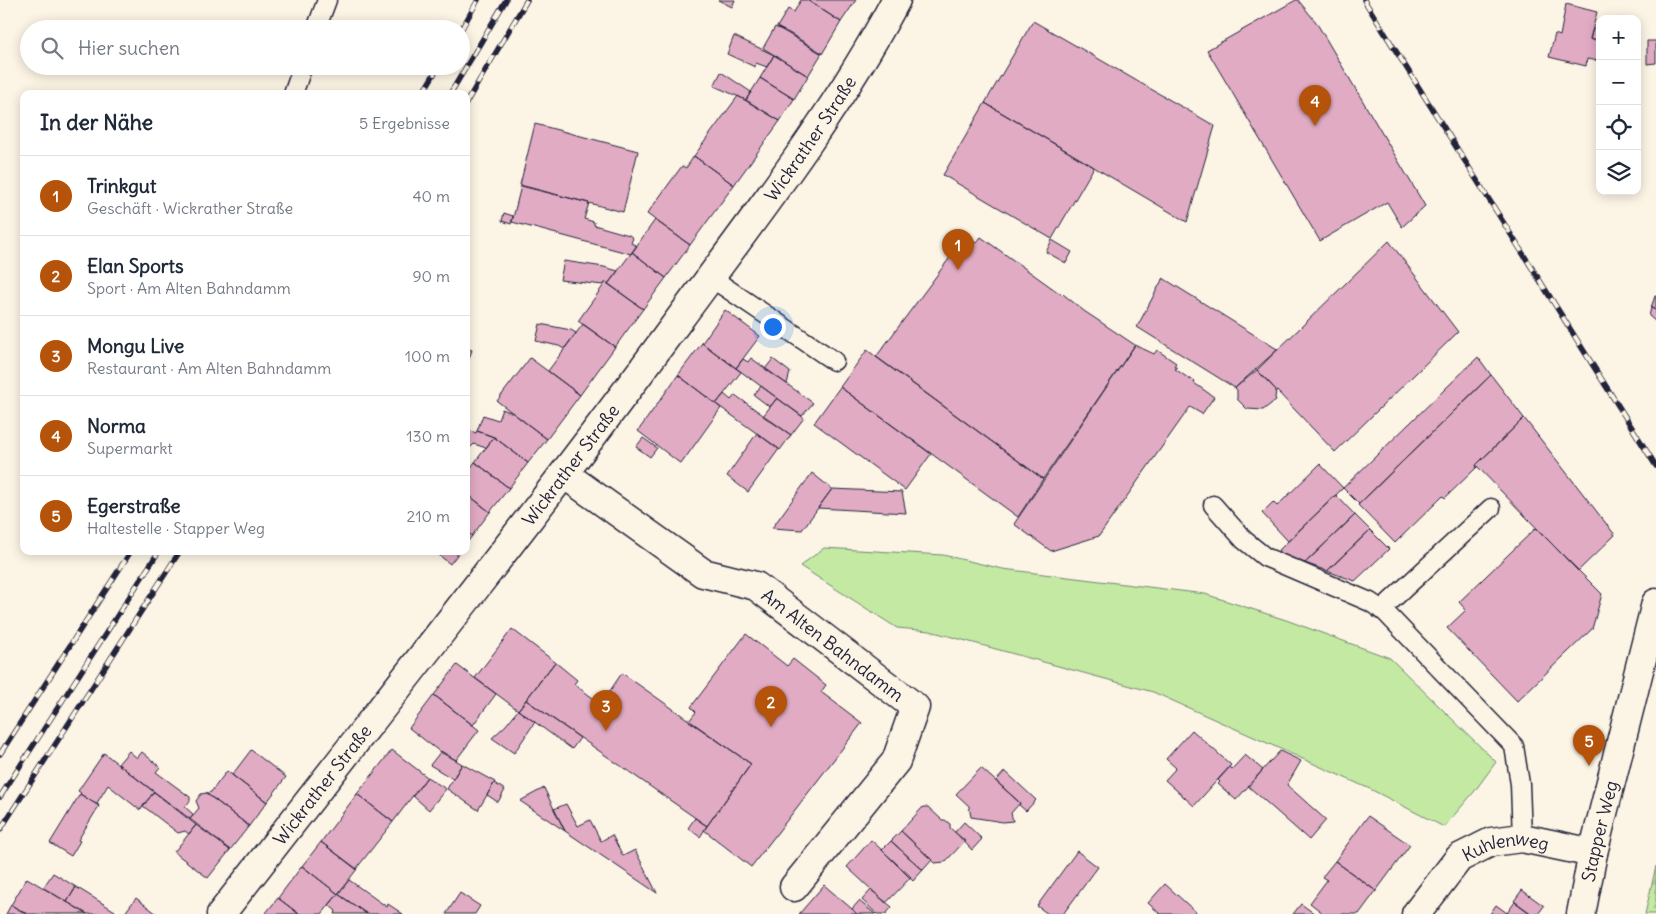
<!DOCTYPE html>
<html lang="de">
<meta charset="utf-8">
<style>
:root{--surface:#fff;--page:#f2f2f3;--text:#1f2937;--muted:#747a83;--line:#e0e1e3;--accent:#b45309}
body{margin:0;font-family:Delius,sans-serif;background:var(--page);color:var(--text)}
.controls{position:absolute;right:15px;top:15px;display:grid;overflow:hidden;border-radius:10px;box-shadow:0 2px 12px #0003}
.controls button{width:45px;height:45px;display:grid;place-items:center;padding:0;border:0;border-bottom:1px solid var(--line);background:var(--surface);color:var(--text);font:25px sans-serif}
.you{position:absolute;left:772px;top:326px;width:18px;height:18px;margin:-12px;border:4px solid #fff;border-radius:50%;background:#1a73e8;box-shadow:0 0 0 8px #1a73e833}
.badge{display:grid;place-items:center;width:32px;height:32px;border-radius:50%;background:var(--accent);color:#fff;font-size:16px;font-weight:700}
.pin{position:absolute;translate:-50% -41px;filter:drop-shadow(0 1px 2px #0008)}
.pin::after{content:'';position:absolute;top:26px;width:18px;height:15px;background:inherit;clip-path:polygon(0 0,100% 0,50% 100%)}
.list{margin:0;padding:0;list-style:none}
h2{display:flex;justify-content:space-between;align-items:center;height:65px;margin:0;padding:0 20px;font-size:21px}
h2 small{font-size:16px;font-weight:400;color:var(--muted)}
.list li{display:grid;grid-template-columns:32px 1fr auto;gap:15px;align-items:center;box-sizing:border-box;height:80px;padding:0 20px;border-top:1px solid var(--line)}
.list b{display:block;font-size:19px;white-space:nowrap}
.list p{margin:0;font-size:16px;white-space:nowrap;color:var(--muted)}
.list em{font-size:16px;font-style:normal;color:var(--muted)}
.icon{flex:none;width:28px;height:28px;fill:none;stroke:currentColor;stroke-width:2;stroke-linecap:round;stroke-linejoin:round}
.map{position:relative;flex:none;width:1656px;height:914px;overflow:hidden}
.search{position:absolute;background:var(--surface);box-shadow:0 2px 12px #0003;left:20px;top:20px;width:450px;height:55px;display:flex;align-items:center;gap:12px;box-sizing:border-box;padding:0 18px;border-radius:28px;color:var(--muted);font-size:19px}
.panel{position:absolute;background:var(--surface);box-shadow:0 2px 12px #0003;left:20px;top:90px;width:450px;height:465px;border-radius:10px}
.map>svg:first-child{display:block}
.grass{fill:#c3e9a3;stroke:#72866f}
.forest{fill:url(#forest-firs);stroke:#72866f}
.building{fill:#e1abc4;stroke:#22223b}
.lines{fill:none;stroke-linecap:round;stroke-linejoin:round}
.lane-casing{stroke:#22223b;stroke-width:21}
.street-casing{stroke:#22223b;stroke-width:31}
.secondary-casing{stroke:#22223b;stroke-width:31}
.lane{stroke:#fcf5e5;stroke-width:18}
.street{stroke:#fcf5e5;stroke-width:28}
.secondary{stroke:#fcf5e5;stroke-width:28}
.rail-casing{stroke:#22223b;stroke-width:5.5}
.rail{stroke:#fcf5e5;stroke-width:4;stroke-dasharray:11;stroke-linecap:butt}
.labels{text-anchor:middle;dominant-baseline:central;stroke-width:4;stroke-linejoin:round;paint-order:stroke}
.street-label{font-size:18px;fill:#22223b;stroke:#fcf5e5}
</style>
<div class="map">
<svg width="1656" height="914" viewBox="0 0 1656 914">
<defs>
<pattern id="forest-firs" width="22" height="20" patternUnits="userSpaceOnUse" patternTransform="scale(1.25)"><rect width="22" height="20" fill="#c3e9a3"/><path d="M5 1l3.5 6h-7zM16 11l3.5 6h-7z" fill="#a7c88d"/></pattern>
</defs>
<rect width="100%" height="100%" fill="#fcf5e5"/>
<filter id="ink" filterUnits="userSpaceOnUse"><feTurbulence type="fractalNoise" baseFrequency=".02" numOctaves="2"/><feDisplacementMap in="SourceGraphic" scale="10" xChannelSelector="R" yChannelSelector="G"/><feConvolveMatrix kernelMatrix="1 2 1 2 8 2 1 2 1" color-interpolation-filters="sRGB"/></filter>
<g filter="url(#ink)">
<!-- grass -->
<path class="grass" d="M824,548L943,555L1003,569L1205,594L1286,620L1390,658L1496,762L1474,792L1444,827L1370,789L1153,692L930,631L897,628L800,566Z"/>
<!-- forest -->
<path class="forest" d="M1656,866V914H1645Z"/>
<!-- building -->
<path class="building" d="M718,0H735L732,7Z
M801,0H807L841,22L822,54L777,27L788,9L794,12Z
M807,0H856L841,22Z
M1296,0H1298L1316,22L1425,206L1402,227L1387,202L1320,241L1207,50Z
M1566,4L1597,12L1590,39L1600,42L1599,61L1587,59L1586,66L1549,57L1555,34L1560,36Z
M1033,21L1215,126L1187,222L985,103Z
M775,27L789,33L822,53L808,76L763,48Z
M1593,29L1600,30V42L1590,39Z
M734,36L774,55L767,67L756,63L755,67L727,54Z
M1647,41H1656V63L1647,64Z
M774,55L808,76L794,99L760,78Z
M721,72L751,92L746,100L714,86Z
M760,78L794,99L780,121L746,100Z
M738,96L780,121L734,185L694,156Z
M985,103L1094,167L1052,239L943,175Z
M535,124L638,151L623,212L520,185Z
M694,156L734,185L690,245L647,214L682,166L686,168Z
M521,186L589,203L584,219L594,222V225L629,235L633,238L631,243L637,246L631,254L512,222Z
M504,213L513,216L511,224L502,221Z
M655,220L690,245L666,278L632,252Z
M966,236L976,243L981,237L1062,295L1063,294L1084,311L1135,345L1043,479L876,357Z
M1052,240L1072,252L1066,263L1046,252Z
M1389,241L1458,332L1335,452L1257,370Z
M632,252L666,278L643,309L608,284Z
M564,261L604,267L618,271L608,284L606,282L603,285L560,280Z
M1163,278L1277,349H1278L1235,388L1137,327Z
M606,282L643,309L615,347L578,321Z
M1655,296H1656V310L1651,308Z
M1651,308L1656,310V322L1649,316Z
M725,310L760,336L736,368L702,343Z
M540,324L571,330L576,333L564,349L559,346L536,341Z
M583,324L615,347L580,395L548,371Z
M702,343L741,372L716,404L678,375Z
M1135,345L1154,354L1157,350L1176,363L1174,366L1177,368L1175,369L1191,380L1192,378L1195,381L1194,383L1214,397L1202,414L1190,407L1099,536L1051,551L1014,524Z
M466,348L472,350L466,367Z
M867,350L1043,479L1018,517L840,387Z
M1478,357L1491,375L1359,504L1343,488Z
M530,358L580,395L547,439L497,401Z
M751,358L813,403L802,416L736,368L743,359L748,362Z
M773,359L790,372L787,384L765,369Z
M1257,370L1276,390L1275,398L1276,400L1263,410L1247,409L1237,399V390L1235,388Z
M678,375L721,408L681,464L638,431Z
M1491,375L1524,418L1476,465L1477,467L1445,498L1443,496L1395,543L1358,505Z
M761,386L777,398L770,407L754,395Z
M840,387L931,454L905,490L814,423Z
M724,394L731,400L735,395L791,435L780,450L716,404Z
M777,398L804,418L791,435L763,416Z
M502,409L513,413L547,439L528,463L494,437L477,431L483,415L498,420Z
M1524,418L1615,535L1578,571L1476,465Z
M466,429L476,433L477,431L494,437L486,448L474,444L470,448L466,447Z
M757,433L779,449L748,492L727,476Z
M494,437L528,463L509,488L475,462Z
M643,438L657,448L650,457L636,447Z
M475,462L509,488L490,512L466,493V474Z
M1320,464L1343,488L1288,541L1262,513L1273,502L1277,506Z
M812,473L832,489L802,530L772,528Z
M832,489L902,492L906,513L818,508Z
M466,493L490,512L472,536L466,531Z
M1336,495L1355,515L1305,563L1277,552Z
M1355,515L1370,530L1327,571L1305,563Z
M1536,528L1602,594L1592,629L1517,701L1447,628L1466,610L1459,602Z
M1370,530L1389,549L1355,581L1327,571Z
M466,531L472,536L466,544Z
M434,551H460L450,564Z
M512,629L555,662L518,710L475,678Z
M746,634L787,666L793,659L826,685L821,692L862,723L751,867L704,830L751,764L689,721L696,712L691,707Z
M555,662L577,680L574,684L601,704L622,673L751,764L707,826L526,700Z
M457,665L496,694L473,725L434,695Z
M434,695L479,730L456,760L440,752L409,728Z
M526,700L580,738L572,749L518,710Z
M518,710L535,722L514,753L492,738L506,725Z
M1192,730L1231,765L1194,806L1165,780L1176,768L1166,759Z
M251,750L286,777L267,802L232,775Z
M392,750L427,777L393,822L357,794Z
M129,751L137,758L142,752L160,767L156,772L190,797V801L185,807L194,815L190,819L118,764Z
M441,751L462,764L453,779L430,765Z
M1280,751L1301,761L1287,785L1326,820L1309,840L1248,786Z
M104,753L154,792L140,810L108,785L97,803L99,806L80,794L81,793L78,791Z
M1245,755L1263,770L1236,800L1218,784L1220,782L1218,780L1230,767L1232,769Z
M462,764L495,782L478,810L447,789Z
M981,768L1020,803L1011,813L1013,821L1003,822L971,817L969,806L956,794Z
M227,771L267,802L249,826L206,793L211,792Z
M1005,771L1036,800L1026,811L1019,805L1020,803L996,781Z
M427,777L446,789L429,810L413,796Z
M494,783L505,790L498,802L487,795Z
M544,788L554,809L565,831L520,801Z
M154,792L196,825L189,834L185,831L178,833L143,806Z
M206,793L249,826L230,850L190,819L199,808L196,801L201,794Z
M80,794L99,806L78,840L80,841L71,856L50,843Z
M357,794L393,822L356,869L321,842Z
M566,804L578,826L590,820L601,841L612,835L623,856L635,850L657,893L565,831L554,809Z
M923,807H928L942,820H945L950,824V828L965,841L945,862L935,863L901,831Z
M1368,816L1410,845L1376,891L1335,861Z
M695,818L707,826L700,837L688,828Z
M964,822L982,839L972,850L955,832Z
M196,825L230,850L208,878L174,852Z
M901,831L932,860L923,870L891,841Z
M871,840L911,877L886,903L847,867Z
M891,841L923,870L913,881L882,850Z
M321,842L357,869L338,894L302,866Z
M1077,851L1098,867L1063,914H1048L1037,906Z
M1335,861L1376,891L1359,914H1324L1310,903L1327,880L1322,877Z
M302,866L338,894L322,914H299L278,898Z
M53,873L76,887L67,902L43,888Z
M27,878L87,914H27L11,905Z
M349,880L387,907L388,904L403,914H367L338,894Z
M1165,884L1198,914H1160L1148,903Z
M824,885L852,909L857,914H799Z
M76,887L115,911V914H87L67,902Z
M871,890L892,907L886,914H877L862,900Z
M1522,890L1544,906L1538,914H1532L1514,901Z
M460,893L480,906L475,914H446Z
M338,894L367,914H335L336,911L329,905Z
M136,898L157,914H124Z
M278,898L299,914H265Z
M859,901L875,914H857L852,909Z
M1515,902L1531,914H1509L1507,913Z
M1301,904L1315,914H1293Z
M11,905L27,914H6Z
M1496,905L1507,913L1509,914H1490Z"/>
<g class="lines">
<defs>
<path id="lane" d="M316,29L327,0
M293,94L303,66
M710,277L834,361
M1213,505L1244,540L1265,557L1370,602L1385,612L1514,746L1520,784L1522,838
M1381,610L1491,508"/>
<g id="street">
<path id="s1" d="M564,474L703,573L756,586L915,707L896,761L794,887"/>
<path id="s2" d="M1416,914L1459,858L1491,842L1522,838L1593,853"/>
</g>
<g id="secondary">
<path id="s3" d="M221,914C375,715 533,519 681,317C757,214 836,113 896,0"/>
<path id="s4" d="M1581,914L1593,853L1656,603"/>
</g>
</defs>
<!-- lane casing -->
<use href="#lane" class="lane-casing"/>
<!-- street casing -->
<use href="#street" class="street-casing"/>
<!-- secondary casing -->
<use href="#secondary" class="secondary-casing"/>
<!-- lane -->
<use href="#lane" class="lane"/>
<!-- street -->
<use href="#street" class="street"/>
<!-- secondary -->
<use href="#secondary" class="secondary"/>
<defs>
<path id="rail" d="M1364,0L1656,466
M461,30L478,0
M422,94L439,66
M450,94L506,0
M466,103L527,0
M0,754L131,551
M0,797L159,551
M0,830L180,551"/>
</defs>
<!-- rail casing -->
<use href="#rail" class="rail-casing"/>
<!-- rail -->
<use href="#rail" class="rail"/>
</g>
</g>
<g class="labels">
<!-- street labels -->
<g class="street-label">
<text stroke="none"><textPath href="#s3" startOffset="974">Wickrather Straße</textPath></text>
<text stroke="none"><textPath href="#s3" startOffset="569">Wickrather Straße</textPath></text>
<text stroke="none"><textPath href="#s1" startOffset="322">Am Alten Bahndamm</textPath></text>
<text stroke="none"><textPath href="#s3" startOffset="164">Wickrather Straße</textPath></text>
<text stroke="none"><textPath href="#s4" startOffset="85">Stapper Weg</textPath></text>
<text stroke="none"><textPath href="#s2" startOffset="120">Kuhlenweg</textPath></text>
</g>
</g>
</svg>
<div class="controls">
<button>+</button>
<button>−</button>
<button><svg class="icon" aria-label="locate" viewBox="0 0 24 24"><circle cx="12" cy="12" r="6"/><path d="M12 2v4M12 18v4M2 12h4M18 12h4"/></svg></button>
<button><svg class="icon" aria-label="layers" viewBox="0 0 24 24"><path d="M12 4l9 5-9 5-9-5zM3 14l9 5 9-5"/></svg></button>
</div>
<div class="you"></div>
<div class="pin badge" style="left:958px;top:270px">1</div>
<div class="pin badge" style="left:771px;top:727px">2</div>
<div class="pin badge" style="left:606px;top:731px">3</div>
<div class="pin badge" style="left:1315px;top:126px">4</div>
<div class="pin badge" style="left:1589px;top:766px">5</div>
<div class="search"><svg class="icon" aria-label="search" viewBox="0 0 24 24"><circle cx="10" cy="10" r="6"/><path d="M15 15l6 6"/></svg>Hier suchen</div>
<section class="panel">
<h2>In der Nähe<small>5 Ergebnisse</small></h2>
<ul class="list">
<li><span class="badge">1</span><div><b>Trinkgut</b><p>Geschäft · Wickrather Straße</p></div><em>40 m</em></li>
<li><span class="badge">2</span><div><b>Elan Sports</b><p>Sport · Am Alten Bahndamm</p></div><em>90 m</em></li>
<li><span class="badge">3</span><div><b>Mongu Live</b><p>Restaurant · Am Alten Bahndamm</p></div><em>100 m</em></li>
<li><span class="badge">4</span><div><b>Norma</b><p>Supermarkt</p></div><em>130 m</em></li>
<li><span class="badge">5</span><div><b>Egerstraße</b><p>Haltestelle · Stapper Weg</p></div><em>210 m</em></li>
</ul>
</section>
</div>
